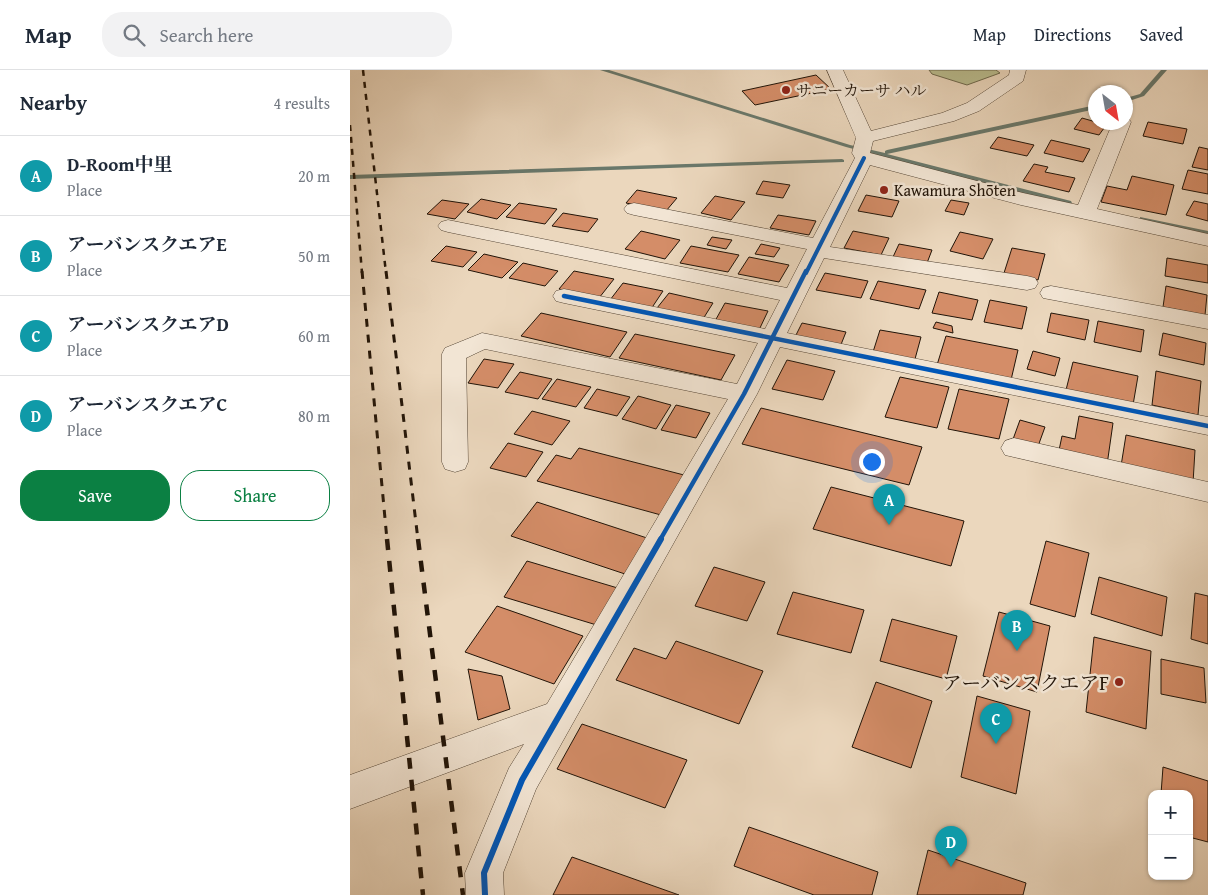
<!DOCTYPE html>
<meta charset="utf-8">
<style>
:root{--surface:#fff;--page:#f2f2f3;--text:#1f2937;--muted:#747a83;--line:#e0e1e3;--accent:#0b8043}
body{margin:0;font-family:"Gentium Book Plus","Noto Serif JP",serif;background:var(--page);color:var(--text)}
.controls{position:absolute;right:15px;bottom:15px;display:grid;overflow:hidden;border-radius:10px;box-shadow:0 1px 4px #0004}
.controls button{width:45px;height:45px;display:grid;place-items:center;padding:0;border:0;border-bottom:1px solid var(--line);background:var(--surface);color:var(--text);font:25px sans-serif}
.compass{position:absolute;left:738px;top:15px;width:45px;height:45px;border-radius:50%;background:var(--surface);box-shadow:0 1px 4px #0004;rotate:149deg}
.you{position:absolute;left:521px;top:391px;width:18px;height:18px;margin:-12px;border:4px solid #fff;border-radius:50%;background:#1a73e8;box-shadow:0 0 0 8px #1a73e833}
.badge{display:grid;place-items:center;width:32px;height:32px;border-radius:50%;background:var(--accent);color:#fff;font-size:16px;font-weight:700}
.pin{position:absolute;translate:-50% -41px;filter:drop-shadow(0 1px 2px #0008)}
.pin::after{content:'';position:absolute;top:26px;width:18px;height:15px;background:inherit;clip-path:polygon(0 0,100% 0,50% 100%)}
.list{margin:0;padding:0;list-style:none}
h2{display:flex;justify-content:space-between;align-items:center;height:65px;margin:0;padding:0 20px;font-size:21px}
h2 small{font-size:16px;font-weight:400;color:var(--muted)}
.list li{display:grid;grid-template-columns:32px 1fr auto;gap:15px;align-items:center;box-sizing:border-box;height:80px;padding:0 20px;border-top:1px solid var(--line)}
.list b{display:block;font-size:19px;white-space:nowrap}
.list p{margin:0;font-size:16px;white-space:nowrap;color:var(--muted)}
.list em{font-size:16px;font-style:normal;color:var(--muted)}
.actions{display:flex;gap:10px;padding:15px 20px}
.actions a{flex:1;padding:11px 0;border:1px solid var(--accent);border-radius:20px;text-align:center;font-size:18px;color:var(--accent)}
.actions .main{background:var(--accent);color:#fff}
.icon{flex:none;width:28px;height:28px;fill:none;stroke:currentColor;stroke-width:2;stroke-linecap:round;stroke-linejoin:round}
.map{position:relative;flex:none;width:858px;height:825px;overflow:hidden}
header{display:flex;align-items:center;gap:30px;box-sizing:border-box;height:70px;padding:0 25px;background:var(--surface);border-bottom:1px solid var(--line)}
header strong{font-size:24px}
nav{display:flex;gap:28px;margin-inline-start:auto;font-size:18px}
.search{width:350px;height:45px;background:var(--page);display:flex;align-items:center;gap:12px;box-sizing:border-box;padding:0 18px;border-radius:20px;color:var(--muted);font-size:19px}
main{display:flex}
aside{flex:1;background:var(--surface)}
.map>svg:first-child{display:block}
.green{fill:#babd8f;stroke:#6e684c}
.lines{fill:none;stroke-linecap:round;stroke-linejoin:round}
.stream{fill:#69786b;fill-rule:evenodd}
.building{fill:#d48d68;stroke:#211408}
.minor-casing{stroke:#544535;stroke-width:1}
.minor{fill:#f2e5d4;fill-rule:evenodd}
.rail-far2{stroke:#211408;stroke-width:2.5;stroke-dasharray:6 6;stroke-linecap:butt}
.rail-far1{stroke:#211408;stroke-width:3;stroke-dasharray:8 8;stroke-linecap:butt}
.rail{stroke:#211408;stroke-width:4.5;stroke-dasharray:11 11;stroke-linecap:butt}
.cycleway-far2-casing{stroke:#f2e5d4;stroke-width:5.5}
.cycleway-far1-casing{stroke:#f2e5d4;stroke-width:8}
.cycleway-casing{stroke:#f2e5d4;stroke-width:9}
.cycleway-far2{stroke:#0057b8;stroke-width:4}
.cycleway-far1{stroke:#0057b8;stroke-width:4.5}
.cycleway{stroke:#0057b8;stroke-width:6}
.poi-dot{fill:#8f2418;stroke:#f2e5d4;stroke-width:2}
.labels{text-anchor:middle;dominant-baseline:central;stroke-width:5;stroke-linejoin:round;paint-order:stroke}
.far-poi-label{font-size:16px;fill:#211408;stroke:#f2e5d4;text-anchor:start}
.poi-label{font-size:20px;fill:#211408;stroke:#f2e5d4;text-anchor:end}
</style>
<header>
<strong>Map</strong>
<div class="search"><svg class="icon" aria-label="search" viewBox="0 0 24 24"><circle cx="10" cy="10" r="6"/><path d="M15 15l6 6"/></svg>Search here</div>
<nav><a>Map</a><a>Directions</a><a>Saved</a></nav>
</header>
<main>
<aside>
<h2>Nearby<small>4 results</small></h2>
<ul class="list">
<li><span class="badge" style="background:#0f9aa8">A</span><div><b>D-Room中里</b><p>Place</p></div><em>20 m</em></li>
<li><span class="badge" style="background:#0f9aa8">B</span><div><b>アーバンスクエアE</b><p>Place</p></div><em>50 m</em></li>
<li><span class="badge" style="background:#0f9aa8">C</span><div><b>アーバンスクエアD</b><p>Place</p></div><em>60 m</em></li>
<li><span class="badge" style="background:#0f9aa8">D</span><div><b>アーバンスクエアC</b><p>Place</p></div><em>80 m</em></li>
</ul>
<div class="actions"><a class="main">Save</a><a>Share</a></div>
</aside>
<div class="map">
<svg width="858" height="825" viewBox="0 0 858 825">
<rect width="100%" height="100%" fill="#ebd7bd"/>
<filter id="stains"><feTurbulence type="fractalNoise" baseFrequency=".004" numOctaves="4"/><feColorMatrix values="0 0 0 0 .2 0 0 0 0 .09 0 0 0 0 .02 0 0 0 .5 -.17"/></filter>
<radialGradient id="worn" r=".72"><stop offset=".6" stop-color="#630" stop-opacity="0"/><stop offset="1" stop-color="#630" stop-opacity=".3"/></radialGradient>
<!-- green -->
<path class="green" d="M579,0H646L650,3L617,15L582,4Z"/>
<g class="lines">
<!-- stream -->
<path class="stream" d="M250,0H259L500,75L535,83V81L537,80L746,35V39L537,84L721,131L722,133L718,135L496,77Z
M811,0H817L794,26L776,32V28L790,24Z
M492,89L494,90V92L0,109V105Z
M790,147L858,161V165L790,151Z"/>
</g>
<!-- building -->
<path class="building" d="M466,5L481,19L405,35L392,21Z
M732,48L746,52L757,54L749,65L724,59Z
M798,52L837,59L833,74L793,66Z
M648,67L684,75L677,86L640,78Z
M701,70L740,79L733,92L694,83Z
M849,77L858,79V100L842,97Z
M684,94L698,97L695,102L725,108L719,122L673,111Z
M838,100L858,104V124L832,119Z
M782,106L824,115L816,145L751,132L757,116L777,120Z
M413,111L440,115L433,128L406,124Z
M287,120L327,128L316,141L276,133Z
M516,125L549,131L542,147L508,141Z
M365,126L395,132L381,150L351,143Z
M131,129L161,135L147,149L117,142Z
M92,130L119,134L105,149L77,144Z
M601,130L619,133L614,145L595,141Z
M844,131L858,134V151L836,145Z
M169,133L207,139L195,154L156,147Z
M213,143L248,149L238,162L202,156Z
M428,145L466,151L459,165L420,158Z
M291,161L330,170L315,189L275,179Z
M503,161L539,168L531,185L494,178Z
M610,162L643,169L633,189L600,181Z
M362,167L382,170L376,179L357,175Z
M411,174L430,178L424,187L405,184Z
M549,174L582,180L577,193L543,187Z
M96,176L127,182L113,197L81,191Z
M341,176L389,185L378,202L330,193Z
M662,178L695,184L688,210L654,203Z
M134,184L168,192L152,208L118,200Z
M399,187L439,195L429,212L388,204Z
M817,188L858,195V213L815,206Z
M173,193L208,201L195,216L159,208Z
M224,201L264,209L249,228L209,219Z
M475,203L518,211L511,228L466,220Z
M528,211L576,220L569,239L520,229Z
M273,213L313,221L301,239L260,230Z
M816,216L857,225L855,245L813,237Z
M589,222L628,230L622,250L582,243Z
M319,223L363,233L353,249L307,238Z
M640,230L677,237L672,259L634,252Z
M375,233L418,241L409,260L365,251Z
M191,243L277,262L260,287L171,266Z
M701,243L739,250L735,270L697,262Z
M748,251L794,260L791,282L744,272Z
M586,252L602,256L603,263L583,258Z
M452,253L496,262L490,277L445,267Z
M530,260L571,267L565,289L523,282Z
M813,263L856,273L854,295L809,285Z
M285,264L385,285L371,310L269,288Z
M596,266L668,280L661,310L587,295Z
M683,281L710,288L705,306L677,299Z
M134,289L164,294L148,318L118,313Z
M437,290L485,301L473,330L422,319Z
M723,292L788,306L783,335L716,320Z
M806,301L851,311L848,345L802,335Z
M170,302L202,309L188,329L155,322Z
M550,307L599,317L587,358L535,347Z
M207,309L241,317L226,337L192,329Z
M247,319L280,327L267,346L234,338Z
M609,319L659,329L649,369L598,359Z
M288,326L321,335L306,359L272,349Z
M326,335L360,343L346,368L311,360Z
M411,338L572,377L559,415L392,374Z
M182,341L220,351L202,375L164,364Z
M729,346L763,353L757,395L708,385L712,366L725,369Z
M670,350L695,357L687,379L662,372Z
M776,365L845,380L843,413L771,396Z
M158,373L193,382L176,407L140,398Z
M229,378L334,405L311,445L187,411L206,385L221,389Z
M481,417L614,451L601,496L463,459Z
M187,432L297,468L275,504L161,466Z
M696,471L739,483L725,547L680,534Z
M177,491L271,519L250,556L154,527Z
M364,497L415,512L397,551L345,536Z
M749,507L817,527L812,566L741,544Z
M443,522L514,540L501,583L427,564Z
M845,523L858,526V574L841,569Z
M147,536L233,566L204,614L115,582Z
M649,542L700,556L687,622L633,606Z
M542,549L607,566L596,609L530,591Z
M744,567L801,581L796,659L736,642Z
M326,571L413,601L389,654L266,610L284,578L316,589Z
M811,589L854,598L856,633L811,624Z
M118,599L152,606L160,639L128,650Z
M526,612L582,631L561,698L502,677Z
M627,626L680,641L666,724L611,707Z
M232,654L337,690L315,738L207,699Z
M813,697L858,711V772L839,767V724H811Z
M399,757L528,802L522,825H464L384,796Z
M578,780L676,813L673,825H567Z
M222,787L329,825H203Z"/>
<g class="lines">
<defs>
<path id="minor" d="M477,0H493L521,61L592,43L617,33L659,5L660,0H676L673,11L629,41L604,51L523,71L520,83L673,123L728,135L763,52H776V48H778L781,52L747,139L858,164V176L671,135L520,95L480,177L677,206L685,208L688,213L685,218L677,220L474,188L437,263L858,347V365L430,277L407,324L186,719L153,803L154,825H116L115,803L159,698L174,674L0,739V705L197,634L378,329L135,279L116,288L118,392L115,399L105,402L95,399L92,392V284L95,278L132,263L387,314L408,273L214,233L206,231L203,226L206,221L214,219L415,259L430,230L98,162L91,160L88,156L91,152L98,150L437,218L457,179L284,145L277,143L274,139L277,135L284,133L463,168L505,88L502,83L506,68Z
M701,216L858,245V259L693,228L690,223L693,218Z
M664,368L858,412V432L655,385L651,378L655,371Z"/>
</defs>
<!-- minor casing -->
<use href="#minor" class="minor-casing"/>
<!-- minor -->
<use href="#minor" class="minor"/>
<!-- rail-far2 -->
<path class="rail-far2" d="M13,0L36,203
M0,55L12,203"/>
<!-- rail-far1 -->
<path class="rail-far1" d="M12,201L37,470
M36,201L68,470"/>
<!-- rail -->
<path class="rail" d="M37,469L73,825
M68,469L113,825"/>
<defs>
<path id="cycleway-far2" d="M456,203L514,88"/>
<path id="cycleway-far1" d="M214,226L858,356
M310,470L394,324L456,201"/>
<path id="cycleway" d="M135,825L134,803L172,710L311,469"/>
</defs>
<!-- cycleway-far2 casing -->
<use href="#cycleway-far2" class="cycleway-far2-casing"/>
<!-- cycleway-far1 casing -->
<use href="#cycleway-far1" class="cycleway-far1-casing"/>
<!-- cycleway casing -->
<use href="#cycleway" class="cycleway-casing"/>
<!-- cycleway-far2 -->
<use href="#cycleway-far2" class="cycleway-far2"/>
<!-- cycleway-far1 -->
<use href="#cycleway-far1" class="cycleway-far1"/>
<!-- cycleway -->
<use href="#cycleway" class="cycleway"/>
</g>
<!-- markers -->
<g class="poi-dot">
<circle cx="436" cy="20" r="5"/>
<circle cx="534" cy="120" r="5"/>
<circle cx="769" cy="612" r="5"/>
</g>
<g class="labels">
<!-- far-poi labels -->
<g class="far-poi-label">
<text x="446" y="20">サニーカーサ ハル</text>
<text x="544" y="120">Kawamura Shōten</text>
</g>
<!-- poi labels -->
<g class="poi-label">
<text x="759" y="612">アーバンスクエアF</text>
</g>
</g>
<rect width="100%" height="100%" filter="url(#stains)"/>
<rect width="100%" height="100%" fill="url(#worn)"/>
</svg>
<div class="controls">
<button>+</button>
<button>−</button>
</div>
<svg class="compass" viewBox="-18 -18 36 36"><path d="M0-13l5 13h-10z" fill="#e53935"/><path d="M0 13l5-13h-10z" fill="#747a83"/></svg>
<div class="you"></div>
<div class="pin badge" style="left:539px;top:455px;background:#0f9aa8">A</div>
<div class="pin badge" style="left:667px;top:581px;background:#0f9aa8">B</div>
<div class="pin badge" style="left:646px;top:674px;background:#0f9aa8">C</div>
<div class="pin badge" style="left:601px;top:797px;background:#0f9aa8">D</div>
</div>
</main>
